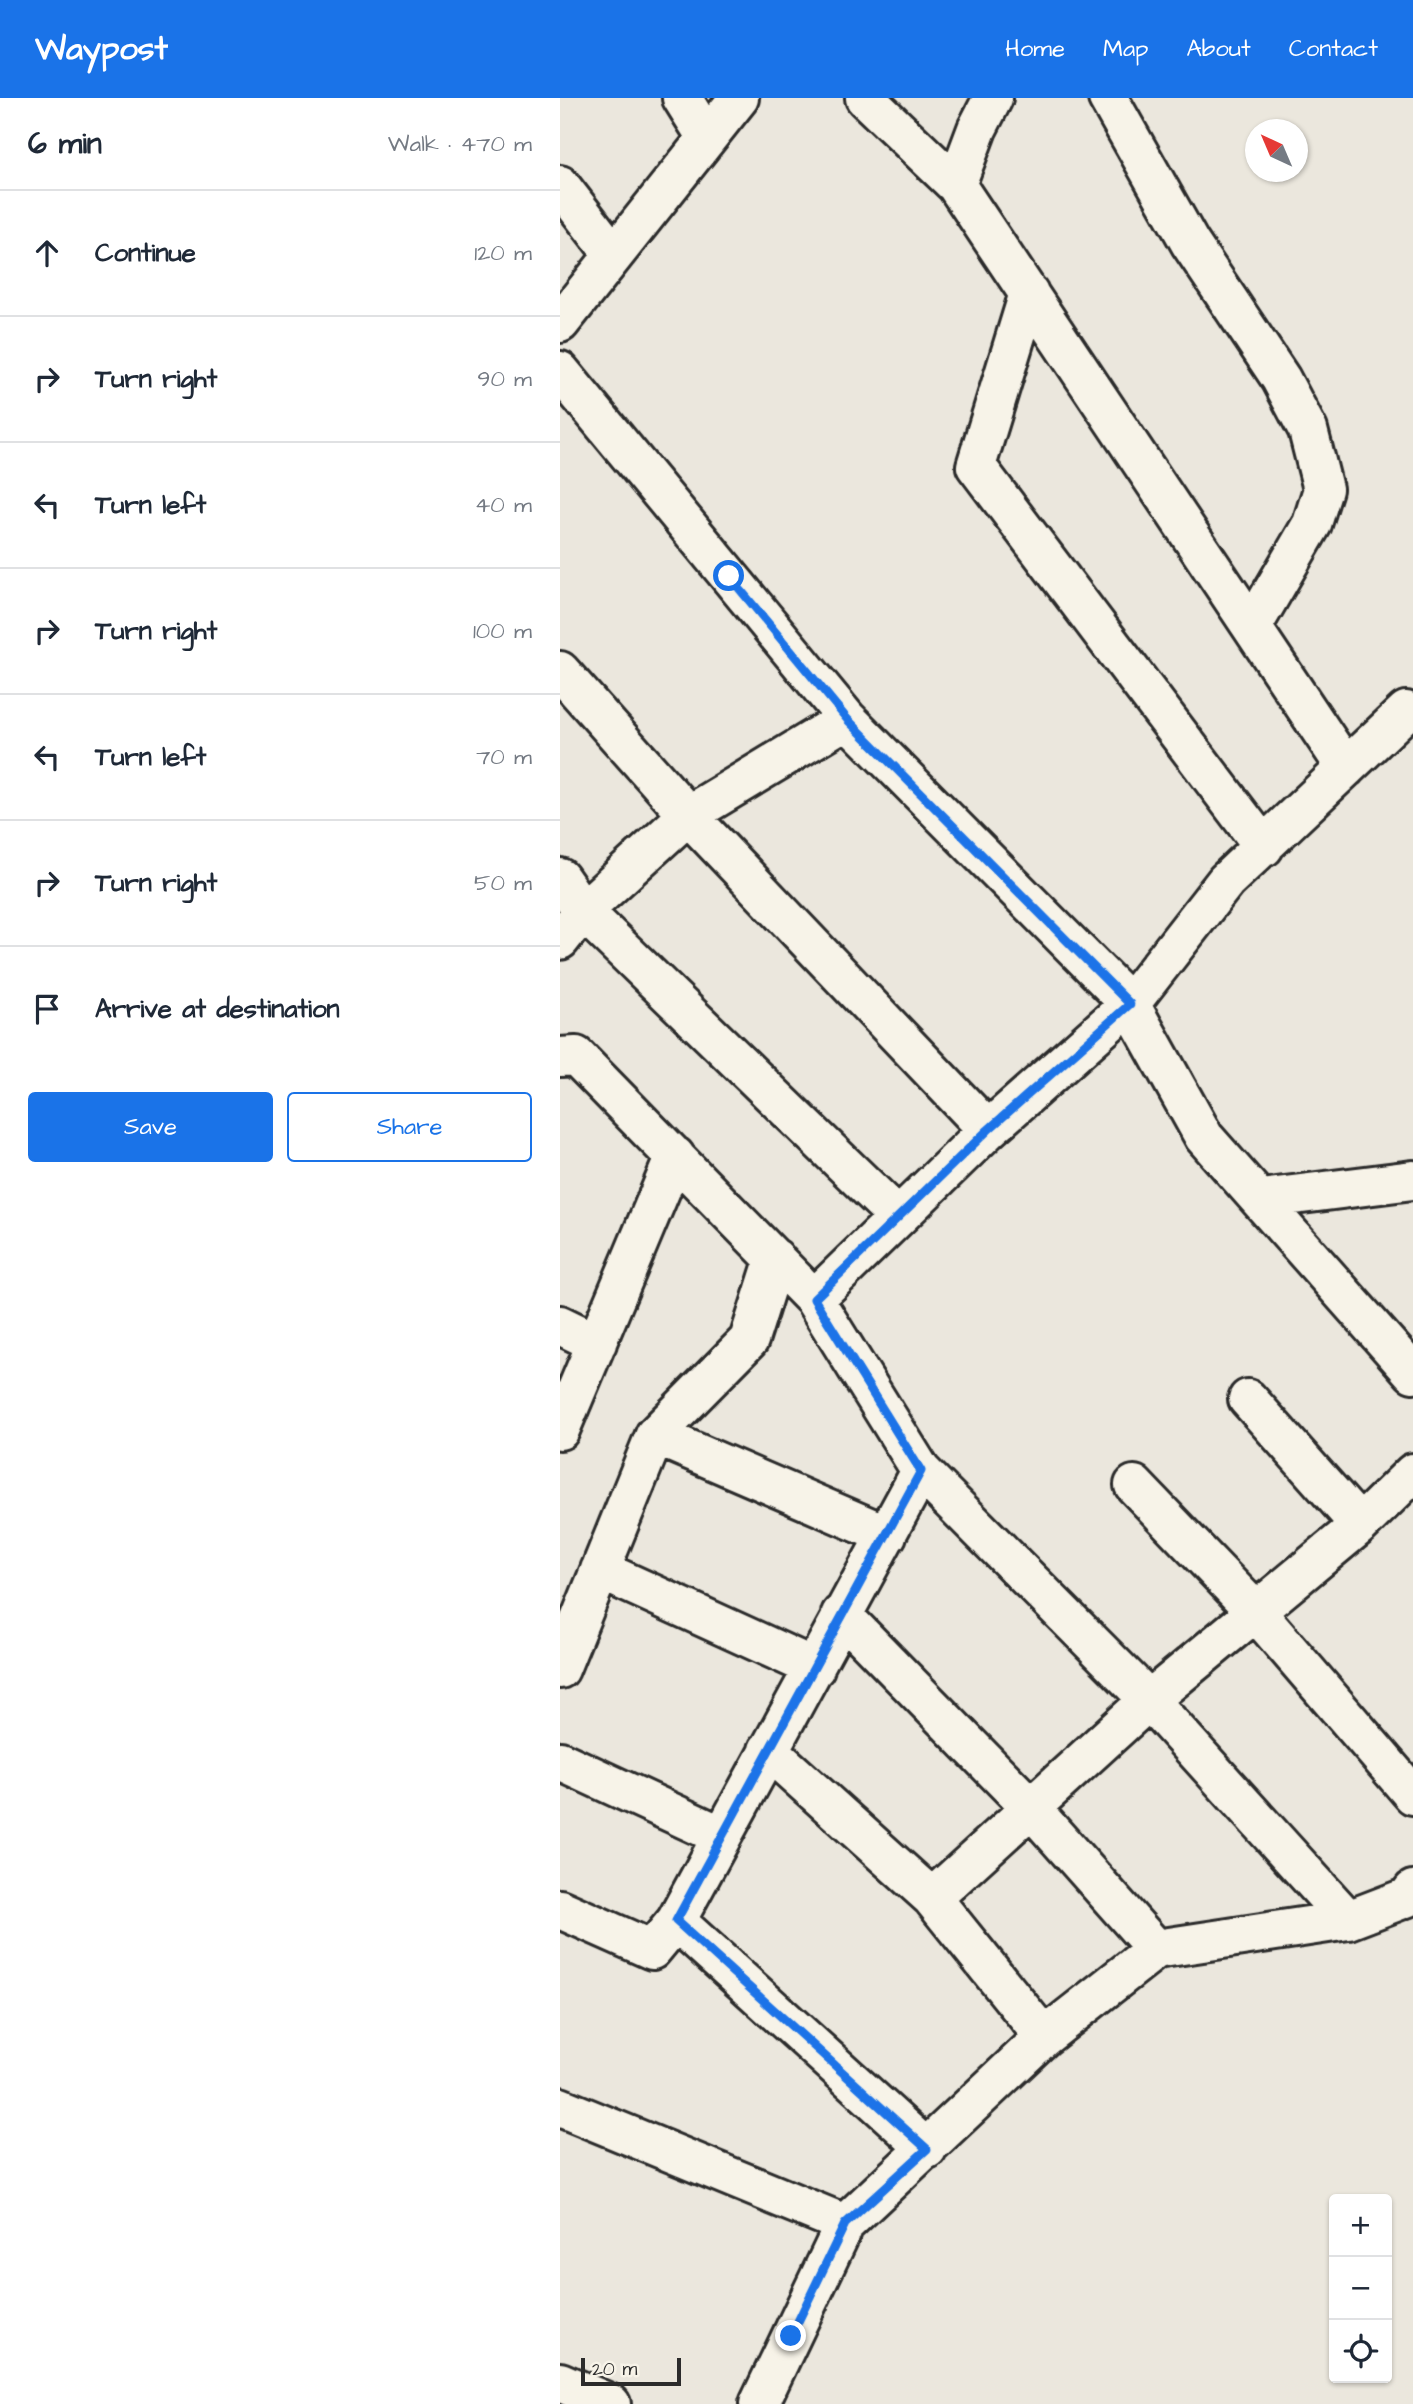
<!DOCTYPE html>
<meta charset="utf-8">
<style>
:root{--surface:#fff;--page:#f6f6f7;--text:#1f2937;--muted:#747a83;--line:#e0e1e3;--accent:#1a73e8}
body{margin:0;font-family:"Architects Daughter",sans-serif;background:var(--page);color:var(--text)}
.controls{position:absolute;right:21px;bottom:21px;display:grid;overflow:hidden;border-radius:7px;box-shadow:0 2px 5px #0004}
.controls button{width:63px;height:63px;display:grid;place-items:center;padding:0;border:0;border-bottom:2px solid var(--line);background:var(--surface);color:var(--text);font:35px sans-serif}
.compass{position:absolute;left:685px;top:21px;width:63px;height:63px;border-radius:50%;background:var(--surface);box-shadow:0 2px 5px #0004;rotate:316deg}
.scale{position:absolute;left:21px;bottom:18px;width:100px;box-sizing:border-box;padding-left:7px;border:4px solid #2b2b2b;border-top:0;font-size:19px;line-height:24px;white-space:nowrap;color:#2b2b2b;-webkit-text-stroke:5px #f7f3e8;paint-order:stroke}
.stop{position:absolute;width:21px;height:21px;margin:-16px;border:5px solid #1a73e8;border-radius:50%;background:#fff}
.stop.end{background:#1a73e8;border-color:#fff;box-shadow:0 2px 7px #0008}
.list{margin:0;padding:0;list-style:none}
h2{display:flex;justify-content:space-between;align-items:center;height:91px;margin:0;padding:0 28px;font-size:30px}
h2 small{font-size:23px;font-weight:400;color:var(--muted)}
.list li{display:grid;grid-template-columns:46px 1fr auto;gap:21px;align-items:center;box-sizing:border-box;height:126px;padding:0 28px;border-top:2px solid var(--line)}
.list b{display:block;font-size:26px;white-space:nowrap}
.list em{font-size:23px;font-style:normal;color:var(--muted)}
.actions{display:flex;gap:14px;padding:21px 28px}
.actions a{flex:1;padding:16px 0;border:2px solid var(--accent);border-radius:7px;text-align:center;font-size:24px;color:var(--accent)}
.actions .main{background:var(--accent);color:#fff}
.icon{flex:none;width:38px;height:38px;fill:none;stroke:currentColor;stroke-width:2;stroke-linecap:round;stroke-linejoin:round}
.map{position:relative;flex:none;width:853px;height:2306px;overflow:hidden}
header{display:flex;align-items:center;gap:42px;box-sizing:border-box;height:98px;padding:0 35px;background:var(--accent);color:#fff}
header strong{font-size:33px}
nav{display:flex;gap:38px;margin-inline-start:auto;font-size:24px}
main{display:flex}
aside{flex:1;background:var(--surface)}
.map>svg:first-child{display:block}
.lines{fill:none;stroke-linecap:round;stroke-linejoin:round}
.minor-casing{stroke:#2b2b2b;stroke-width:44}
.minor{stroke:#f7f3e8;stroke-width:38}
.route{stroke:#1a73e8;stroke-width:9}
</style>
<header>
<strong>Waypost</strong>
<nav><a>Home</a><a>Map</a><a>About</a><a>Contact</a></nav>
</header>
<main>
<aside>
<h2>6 min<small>Walk · 470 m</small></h2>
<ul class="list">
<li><svg class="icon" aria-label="ahead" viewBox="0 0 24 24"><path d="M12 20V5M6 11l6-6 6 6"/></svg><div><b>Continue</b></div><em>120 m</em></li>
<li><svg class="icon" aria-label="right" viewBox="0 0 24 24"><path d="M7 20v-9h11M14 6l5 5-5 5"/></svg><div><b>Turn right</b></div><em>90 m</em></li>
<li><svg class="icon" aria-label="left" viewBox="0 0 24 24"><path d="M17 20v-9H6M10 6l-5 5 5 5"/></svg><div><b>Turn left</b></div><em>40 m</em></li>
<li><svg class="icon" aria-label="right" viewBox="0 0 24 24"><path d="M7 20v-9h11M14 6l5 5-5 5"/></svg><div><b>Turn right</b></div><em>100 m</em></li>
<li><svg class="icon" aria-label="left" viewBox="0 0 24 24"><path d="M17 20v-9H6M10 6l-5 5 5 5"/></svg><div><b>Turn left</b></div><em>70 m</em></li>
<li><svg class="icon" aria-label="right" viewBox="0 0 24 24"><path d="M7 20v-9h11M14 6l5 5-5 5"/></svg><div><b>Turn right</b></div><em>50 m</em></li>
<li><svg class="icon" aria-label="arrive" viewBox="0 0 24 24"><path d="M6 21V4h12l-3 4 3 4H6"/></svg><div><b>Arrive at destination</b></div></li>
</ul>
<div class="actions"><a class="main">Save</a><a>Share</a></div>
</aside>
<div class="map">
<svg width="853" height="2306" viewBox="0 0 853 2306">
<rect width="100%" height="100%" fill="#ebe7dd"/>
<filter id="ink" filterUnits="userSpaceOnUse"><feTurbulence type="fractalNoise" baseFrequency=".0143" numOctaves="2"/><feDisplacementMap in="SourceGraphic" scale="14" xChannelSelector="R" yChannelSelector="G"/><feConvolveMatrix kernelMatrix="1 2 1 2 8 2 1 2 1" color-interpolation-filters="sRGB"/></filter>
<g filter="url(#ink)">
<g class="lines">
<defs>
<path id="minor" d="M122,0L147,40
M305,0L396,87L786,670
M548,0L630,145L721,281L748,332L763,391L752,426L692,529
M0,87L54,157
M396,87L417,31L433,0
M469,195L416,368L704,749
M0,225L179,0
M0,273L287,621L570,906L644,1039L853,1275
M0,573L128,717L428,1032
M0,780L23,813L338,1119
M0,842L23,813L128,717L287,621
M0,959L16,958L254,1201L361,1373L589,1602L788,1822
M702,1101L853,1082
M254,1201L428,1032L570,906L666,783L846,613
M0,1227L37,1245
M688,1301L800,1427
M0,1332L115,1058
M95,1337L327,1437
M574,1387L695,1513L853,1697
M40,1472L255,1570
M281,1516L470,1709L596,1851
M0,1571L95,1337L189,1242L215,1160
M208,1652L372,1800L484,1939
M0,1663L162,1738
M372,1800L589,1602L800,1427L853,1375
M0,1811L92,1852L116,1823L361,1373
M116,1823L367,2051
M0,2009L285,2126
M0,2284L51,2306
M199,2306L285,2126L484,1939L596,1851L788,1822L848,1799L853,1792"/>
</defs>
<!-- minor casing -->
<use href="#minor" class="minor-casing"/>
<!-- minor -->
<use href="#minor" class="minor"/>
</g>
</g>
<g class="lines" filter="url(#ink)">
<!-- route -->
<path class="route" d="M169,478L287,621L570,906L428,1032L254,1201L361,1373L116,1823L367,2051L285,2126L231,2238"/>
</g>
</svg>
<div class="controls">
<button>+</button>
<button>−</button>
<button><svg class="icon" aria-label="locate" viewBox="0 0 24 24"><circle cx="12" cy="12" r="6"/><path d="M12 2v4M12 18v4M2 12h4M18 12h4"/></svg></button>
</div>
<svg class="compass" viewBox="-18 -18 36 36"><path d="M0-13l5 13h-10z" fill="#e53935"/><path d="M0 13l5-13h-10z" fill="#747a83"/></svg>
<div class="scale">20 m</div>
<div class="stop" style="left:169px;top:478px"></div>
<div class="stop end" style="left:231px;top:2238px"></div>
</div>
</main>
